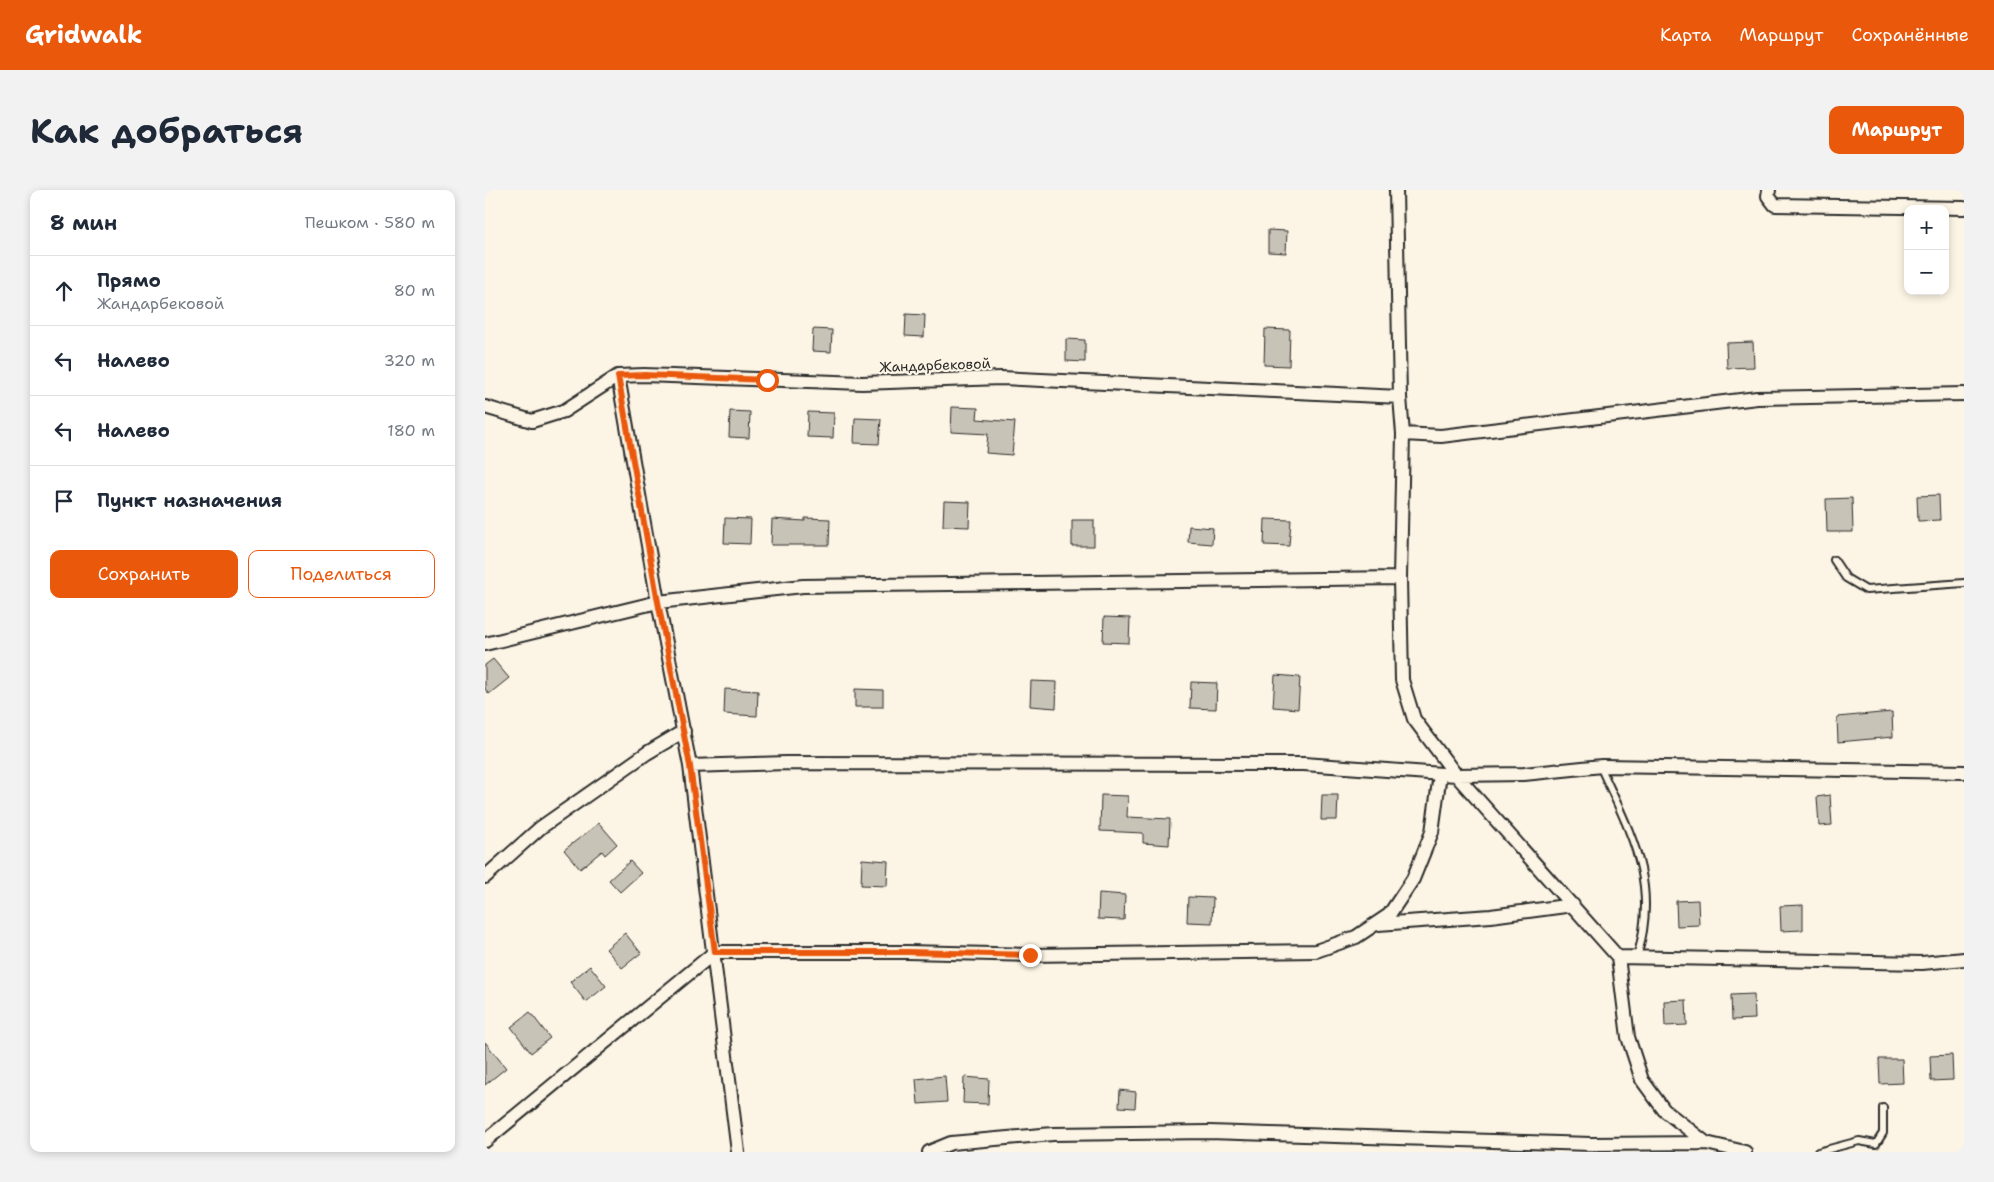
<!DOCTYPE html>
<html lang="ru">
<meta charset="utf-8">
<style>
:root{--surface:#fff;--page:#f2f2f3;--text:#1f2937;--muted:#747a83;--line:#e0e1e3;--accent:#ea580c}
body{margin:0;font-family:"Shantell Sans",sans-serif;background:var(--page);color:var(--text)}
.controls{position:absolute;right:15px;top:15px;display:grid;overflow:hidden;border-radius:10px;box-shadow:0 2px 8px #0003}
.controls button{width:45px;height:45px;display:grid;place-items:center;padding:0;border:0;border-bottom:1px solid var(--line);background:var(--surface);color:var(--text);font:25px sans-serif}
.stop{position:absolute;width:15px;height:15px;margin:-11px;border:4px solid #ea580c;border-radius:50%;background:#fff}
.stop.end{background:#ea580c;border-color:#fff;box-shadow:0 1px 5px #0008}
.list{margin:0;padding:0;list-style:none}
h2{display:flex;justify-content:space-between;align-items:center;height:65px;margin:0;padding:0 20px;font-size:21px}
h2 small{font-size:16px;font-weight:400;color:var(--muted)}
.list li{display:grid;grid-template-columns:32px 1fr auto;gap:15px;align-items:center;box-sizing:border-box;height:70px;padding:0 20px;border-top:1px solid var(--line)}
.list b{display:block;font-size:19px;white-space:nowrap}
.list p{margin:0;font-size:16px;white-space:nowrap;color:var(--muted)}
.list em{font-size:16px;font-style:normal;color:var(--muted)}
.actions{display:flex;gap:10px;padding:15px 20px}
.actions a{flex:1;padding:11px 0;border:1px solid var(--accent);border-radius:10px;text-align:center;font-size:18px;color:var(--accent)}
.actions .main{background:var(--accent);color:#fff}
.icon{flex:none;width:28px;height:28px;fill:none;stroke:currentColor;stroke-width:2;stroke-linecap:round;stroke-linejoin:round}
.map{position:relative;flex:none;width:1479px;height:962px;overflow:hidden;border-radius:10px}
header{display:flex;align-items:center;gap:30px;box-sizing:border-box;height:70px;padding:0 25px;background:var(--accent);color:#fff}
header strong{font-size:24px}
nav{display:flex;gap:28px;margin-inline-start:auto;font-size:18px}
.intro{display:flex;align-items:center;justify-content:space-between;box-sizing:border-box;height:120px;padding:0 30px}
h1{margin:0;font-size:35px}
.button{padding:12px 22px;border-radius:10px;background:var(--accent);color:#fff;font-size:18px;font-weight:700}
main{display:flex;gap:30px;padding:0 30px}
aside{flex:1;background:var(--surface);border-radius:10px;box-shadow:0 2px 8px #0003}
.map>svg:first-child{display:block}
.building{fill:#c8c3b7;stroke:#2b2b2b}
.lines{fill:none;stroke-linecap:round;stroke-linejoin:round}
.lane-casing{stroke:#2b2b2b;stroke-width:10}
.street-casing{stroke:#2b2b2b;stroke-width:16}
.lane{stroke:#fcf5e5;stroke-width:6}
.street{stroke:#fcf5e5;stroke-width:12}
.route{stroke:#ea580c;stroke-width:6}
.labels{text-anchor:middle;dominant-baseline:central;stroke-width:4.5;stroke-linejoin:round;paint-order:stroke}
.street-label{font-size:14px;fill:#2b2b2b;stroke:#fcf5e5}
</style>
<header>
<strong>Gridwalk</strong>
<nav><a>Карта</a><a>Маршрут</a><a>Сохранённые</a></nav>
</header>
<div class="intro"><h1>Как добраться</h1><a class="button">Маршрут</a></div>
<main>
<aside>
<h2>8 мин<small>Пешком · 580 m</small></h2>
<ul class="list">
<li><svg class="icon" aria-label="ahead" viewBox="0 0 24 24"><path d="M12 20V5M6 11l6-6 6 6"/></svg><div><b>Прямо</b><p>Жандарбековой</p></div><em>80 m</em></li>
<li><svg class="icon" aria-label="left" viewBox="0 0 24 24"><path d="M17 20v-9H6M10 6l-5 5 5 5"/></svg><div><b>Налево</b></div><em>320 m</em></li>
<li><svg class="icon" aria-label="left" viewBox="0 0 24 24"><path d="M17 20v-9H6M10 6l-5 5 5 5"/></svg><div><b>Налево</b></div><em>180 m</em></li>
<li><svg class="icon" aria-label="arrive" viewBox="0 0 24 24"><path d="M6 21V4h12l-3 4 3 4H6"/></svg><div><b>Пункт назначения</b></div></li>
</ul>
<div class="actions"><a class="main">Сохранить</a><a>Поделиться</a></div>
</aside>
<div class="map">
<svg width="1479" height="962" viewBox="0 0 1479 962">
<rect width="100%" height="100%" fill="#fcf5e5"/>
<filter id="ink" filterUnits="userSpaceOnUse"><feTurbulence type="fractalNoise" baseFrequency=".02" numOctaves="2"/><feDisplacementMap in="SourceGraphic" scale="10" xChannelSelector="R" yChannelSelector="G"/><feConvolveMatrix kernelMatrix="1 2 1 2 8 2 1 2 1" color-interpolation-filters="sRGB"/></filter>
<g filter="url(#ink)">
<!-- building -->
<path class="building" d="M783,40L802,41L801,63L783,62Z
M421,124L440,125L439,147L420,146Z
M328,139L347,140L346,162L327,161Z
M780,139L805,140L804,176L779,175Z
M581,149L600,150V172L581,171Z
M1268,152L1269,177L1242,178L1241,153Z
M467,217L493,218L492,229L530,232L527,265L501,263L503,244L466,242Z
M245,221L265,222L264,248L244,247Z
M323,222L349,223L348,248L322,247Z
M370,228L396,229L394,254L369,253Z
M1454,305L1455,330L1433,331L1432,306Z
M1367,308L1368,342H1342L1341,309Z
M459,311L485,312L484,337L458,336Z
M240,328L266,329L265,354L239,353Z
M320,328L345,329L344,355H286L287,329L320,331Z
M780,329L806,330L804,356L779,355Z
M587,330H609V356H587Z
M704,336L728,338L727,354L703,352Z
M619,427L645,428L644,453L618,452Z
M8,469L24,488L4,504L0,499V475Z
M790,485L815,487L813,519L788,517Z
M546,491L572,492L571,518L545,516Z
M706,492L732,493L731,519L705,518Z
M240,499L273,501L272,526L239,524Z
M370,499L398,500V517H370Z
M1407,522L1408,547L1353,552L1352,527Z
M616,605L643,606L642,627L685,629L684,655L658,653V643L615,641Z
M837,605H853L852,630H836Z
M1345,605L1347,635L1334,636L1332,607Z
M114,633L132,654L120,665L117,661L95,679L79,660Z
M377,669L403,671L402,696L376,695Z
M145,671L156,683L135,702L124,690Z
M614,703L640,705L639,730L613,729Z
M703,707L728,708L727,733L702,732Z
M1213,710L1214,735L1192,736L1191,711Z
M1318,715V740L1296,741L1295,716Z
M140,743L156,763L137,778L121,759Z
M105,776L121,796L101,812L85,792Z
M1269,804L1270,829L1247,830L1246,805Z
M1201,810L1202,835L1180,836L1179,811Z
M45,822L65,848L46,863L26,837Z
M0,852L21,878L0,895Z
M1467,865L1468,890L1446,891L1445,866Z
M1394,869H1417L1418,893L1395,894Z
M460,886L462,912L433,914L431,889Z
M479,887L504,889L503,914L478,913Z
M635,900L651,902L650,918L634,917Z"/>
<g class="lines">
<defs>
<path id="lane" d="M1349,370L1361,388L1381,400L1479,393
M1115,576C1145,643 1175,691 1152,767
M1333,962L1374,951L1391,954L1398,943V918"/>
<path id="street" d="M911,0L915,207L918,244L915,388L917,490L929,529L971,585L1133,767L1143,847L1157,890L1179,920L1221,953L1260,962
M1284,0L1283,6L1290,15L1479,18
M133,186L173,412L205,576L253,962
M0,217L47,231L79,221L133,186L159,185L377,193L516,188L915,207
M918,244L956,246L1272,208L1479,204
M0,454L173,412L318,396L915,388
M205,576L301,573L819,574L971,585L1039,584L1117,576L1479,582
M0,687L55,638L162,563L199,541
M893,734L1006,726L1088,715
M1133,767L1437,773L1479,769
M0,951L230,762H423L545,765L831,761L871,747L904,725L928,689L947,642L955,584
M444,962L466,953L568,944L724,942L1106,954L1221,953"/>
</defs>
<!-- lane casing -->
<use href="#lane" class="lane-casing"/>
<!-- street casing -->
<use href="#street" class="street-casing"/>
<!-- lane -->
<use href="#lane" class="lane"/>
<!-- street -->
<use href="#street" class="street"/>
</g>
</g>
<g class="lines" filter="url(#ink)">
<!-- route -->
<path class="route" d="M282,190L159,185L133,186L173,412L205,576L230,762H423L545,765"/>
</g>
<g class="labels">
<!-- street labels -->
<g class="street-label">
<text transform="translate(450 175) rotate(-2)">Жандарбековой</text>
</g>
</g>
</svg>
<div class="controls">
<button>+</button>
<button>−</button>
</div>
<div class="stop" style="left:282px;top:190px"></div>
<div class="stop end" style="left:545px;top:765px"></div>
</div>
</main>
